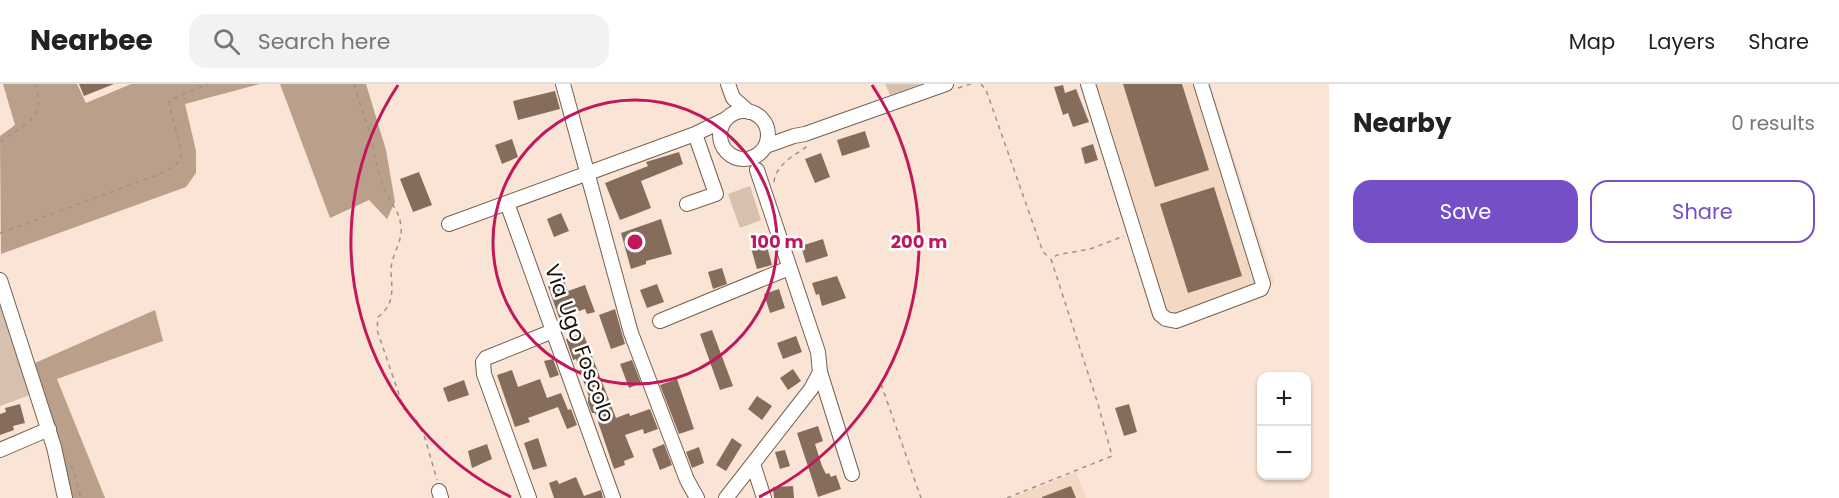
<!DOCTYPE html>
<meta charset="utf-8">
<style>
:root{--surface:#fff;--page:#f2f2f2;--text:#222;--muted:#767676;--line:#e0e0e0;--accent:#754fc8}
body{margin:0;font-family:Poppins,sans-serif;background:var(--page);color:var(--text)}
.controls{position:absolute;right:18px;bottom:18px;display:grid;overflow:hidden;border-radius:12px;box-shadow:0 2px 4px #0004}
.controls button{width:54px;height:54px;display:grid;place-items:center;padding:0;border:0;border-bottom:2px solid var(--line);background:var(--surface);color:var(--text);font:30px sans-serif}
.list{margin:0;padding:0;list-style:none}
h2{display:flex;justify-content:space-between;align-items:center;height:78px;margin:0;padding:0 24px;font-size:26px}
h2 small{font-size:20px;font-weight:400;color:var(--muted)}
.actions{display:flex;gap:12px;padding:18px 24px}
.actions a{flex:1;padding:14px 0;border:2px solid var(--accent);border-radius:18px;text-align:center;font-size:21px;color:var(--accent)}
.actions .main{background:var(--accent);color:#fff}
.icon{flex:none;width:33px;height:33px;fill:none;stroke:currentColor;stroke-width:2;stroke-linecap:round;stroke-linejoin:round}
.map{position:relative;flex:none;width:1329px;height:414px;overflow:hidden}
header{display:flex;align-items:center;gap:36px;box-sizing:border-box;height:84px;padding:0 30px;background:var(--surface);border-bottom:2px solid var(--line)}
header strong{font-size:28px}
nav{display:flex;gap:33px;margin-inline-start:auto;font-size:21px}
.search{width:420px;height:54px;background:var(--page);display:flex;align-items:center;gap:15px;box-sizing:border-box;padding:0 21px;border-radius:18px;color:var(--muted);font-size:22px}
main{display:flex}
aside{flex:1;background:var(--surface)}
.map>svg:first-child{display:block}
.built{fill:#f3d8c4}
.green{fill:#d8c0af}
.forest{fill:#ba9f8b}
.building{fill:#866d5b}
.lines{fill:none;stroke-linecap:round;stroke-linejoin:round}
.minor-casing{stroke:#736154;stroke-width:16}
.path{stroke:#a19287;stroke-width:1.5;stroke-dasharray:4.5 4.5;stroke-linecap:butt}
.minor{stroke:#fff;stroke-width:14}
.ring{fill:none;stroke:#c2185b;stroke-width:3}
.labels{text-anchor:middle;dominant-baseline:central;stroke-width:5;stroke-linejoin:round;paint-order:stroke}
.street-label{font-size:21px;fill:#18110c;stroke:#fff}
.centre{fill:#c2185b;stroke:#fff;stroke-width:3}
.ring-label{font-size:18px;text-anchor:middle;font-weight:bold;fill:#c2185b;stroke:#fff;stroke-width:5;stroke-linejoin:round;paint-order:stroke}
</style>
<header>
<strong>Nearbee</strong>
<div class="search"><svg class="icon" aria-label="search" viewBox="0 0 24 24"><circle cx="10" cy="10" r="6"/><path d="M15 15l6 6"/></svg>Search here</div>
<nav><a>Map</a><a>Layers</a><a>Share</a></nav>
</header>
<main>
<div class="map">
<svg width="1329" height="414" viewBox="0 0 1329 414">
<rect width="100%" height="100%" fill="#f9e4d5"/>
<!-- built -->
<path class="built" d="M1089,0H1210L1274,198L1162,240Z
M1076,388L1086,414H1011Z"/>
<!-- green -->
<path class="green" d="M885,0H921L890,11Z
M750,102L761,136L740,144L728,110Z
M0,200L38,308L0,322Z"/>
<!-- forest -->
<path class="forest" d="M3,0H77L86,19L131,0H260L185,20L196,67V89L186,103L1,170L0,52L15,41Z
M280,0H366L386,66L395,118L387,135L369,116L330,134Z
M155,226L163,257L57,295L105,414H70L53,338L35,279Z"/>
<!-- building -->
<path class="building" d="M79,0H114L84,12Z
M1123,0H1182L1209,86L1155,103Z
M1063,1L1065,9L1076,5L1089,38L1073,43L1068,29L1063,31L1054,3Z
M555,7L560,25L518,36L513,17Z
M865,47L870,63L842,72L837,56Z
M512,55L518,73L502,80L495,61Z
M1093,60L1098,76L1085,80L1081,64Z
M679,68L683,80L641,97L651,124L620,136L605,99L648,82L646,78Z
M821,69L830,93L815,99L805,75Z
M419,88L432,121L413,128L400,95Z
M1214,103L1242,192L1188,209L1160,120Z
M561,129L569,147L554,153L547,135Z
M661,135L672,170L646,177V180L631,185L621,149Z
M823,155L828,172L806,179L801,162Z
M766,159L772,181L757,185L751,164Z
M722,184L727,200L713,205L708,188Z
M837,192L846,214L822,222L819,210L816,211L812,199Z
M564,196L568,207L585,201L595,228L587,230L585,225L559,234L548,202Z
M657,200L664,218L647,224L640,206Z
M779,205L785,224L770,229L764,210Z
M615,225L625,260L611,265L599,231Z
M712,246L733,302L720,306L700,250Z
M583,249L616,334L629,329L630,332L650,325L658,345L644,350L643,345L625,351L634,373L624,377L625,381L614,385L595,329H592L588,319V313H589L576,275L573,276L566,255Z
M796,252L802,268L783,275L777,259Z
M553,275L559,291L550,294L544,277Z
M632,276L641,299L629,304L620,280Z
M793,285L801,297L788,306L780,294Z
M512,286L518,303L540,295L547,314L561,309L568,326L571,325L577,341L567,345L558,323L528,334L530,338L515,343L497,291Z
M677,295L694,345L679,350L660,301Z
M464,296L469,311L448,318L443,304Z
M757,312L772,322L762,336L748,325Z
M20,320L25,339L13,342L14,346L0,351V330L6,328L5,324Z
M1129,320L1137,348L1124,352L1115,324Z
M818,342L823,357L815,360L822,382L826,390L829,389L831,393L836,391L841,405L818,413L797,349Z
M538,354L547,382L533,386L524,359Z
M732,354L742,361L726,387L716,381Z
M487,360L492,375L472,384L468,367Z
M664,360L672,381L660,386L652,365Z
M699,363L704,379L692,384L686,368Z
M785,366L790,382L780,385L775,368Z
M576,393L584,412L601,406L603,414H554L549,399L557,396L559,400Z
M793,402L794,414H774L773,403Z
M1071,402L1076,414H1042V413Z"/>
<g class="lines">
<defs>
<path id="minor" d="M563,0L631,249L687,396L697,414
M728,0L733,14L749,28
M1088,0L1160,230L1166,235L1176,237L1261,205L1263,200L1201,0
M720 51a24 24 0 1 1 48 0a24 24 0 1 1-48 0Z
M766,62L794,52L805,50L946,0
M507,119L613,414
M687,120L716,110L695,50
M449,140L695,50L726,35
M0,196L54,363L65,414
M660,237L789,184
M820,288L852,390
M0,366L49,345
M753,380L764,414
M439,407L441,414
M529,414L484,290L483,278L486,274L553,247
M726,414L811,305L820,288L818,268L757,86"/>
</defs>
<!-- minor casing -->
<use href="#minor" class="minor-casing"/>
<!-- path -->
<path class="path" d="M354,0C358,15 364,29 368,44C374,65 377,90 387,110C393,122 400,129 401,143C403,158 390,173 391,188C392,206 395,220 378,233L377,246L404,325L417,337L425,354L437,396
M981,0L986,6L1043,168L1050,174
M958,4L971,0
M0,58C25,40 47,34 35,0
M774,98C776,80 795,71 808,62
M0,149L157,91L174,83L181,74V65L169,19L170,16L208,0
M881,300L921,414
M71,382L74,388L81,414
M1007,414L1112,372L1098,320L1051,175L1057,171L1090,165L1124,152"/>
<!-- minor -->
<use href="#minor" class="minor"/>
</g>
<!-- distance rings -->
<g class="ring">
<circle cx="635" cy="158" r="142"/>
<path d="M511 413A284 284 0 0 1 398 1M872 1A284 284 0 0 1 759 413"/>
</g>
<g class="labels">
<!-- street labels -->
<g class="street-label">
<text transform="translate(580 259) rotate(70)">Via Ugo Foscolo</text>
</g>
</g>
<circle cx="635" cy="158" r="9" class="centre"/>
<g class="ring-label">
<text x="777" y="164">100 m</text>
<text x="919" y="164">200 m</text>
</g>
</svg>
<div class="controls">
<button>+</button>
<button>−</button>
</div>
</div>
<aside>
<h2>Nearby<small>0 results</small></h2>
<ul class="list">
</ul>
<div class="actions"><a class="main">Save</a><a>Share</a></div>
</aside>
</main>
